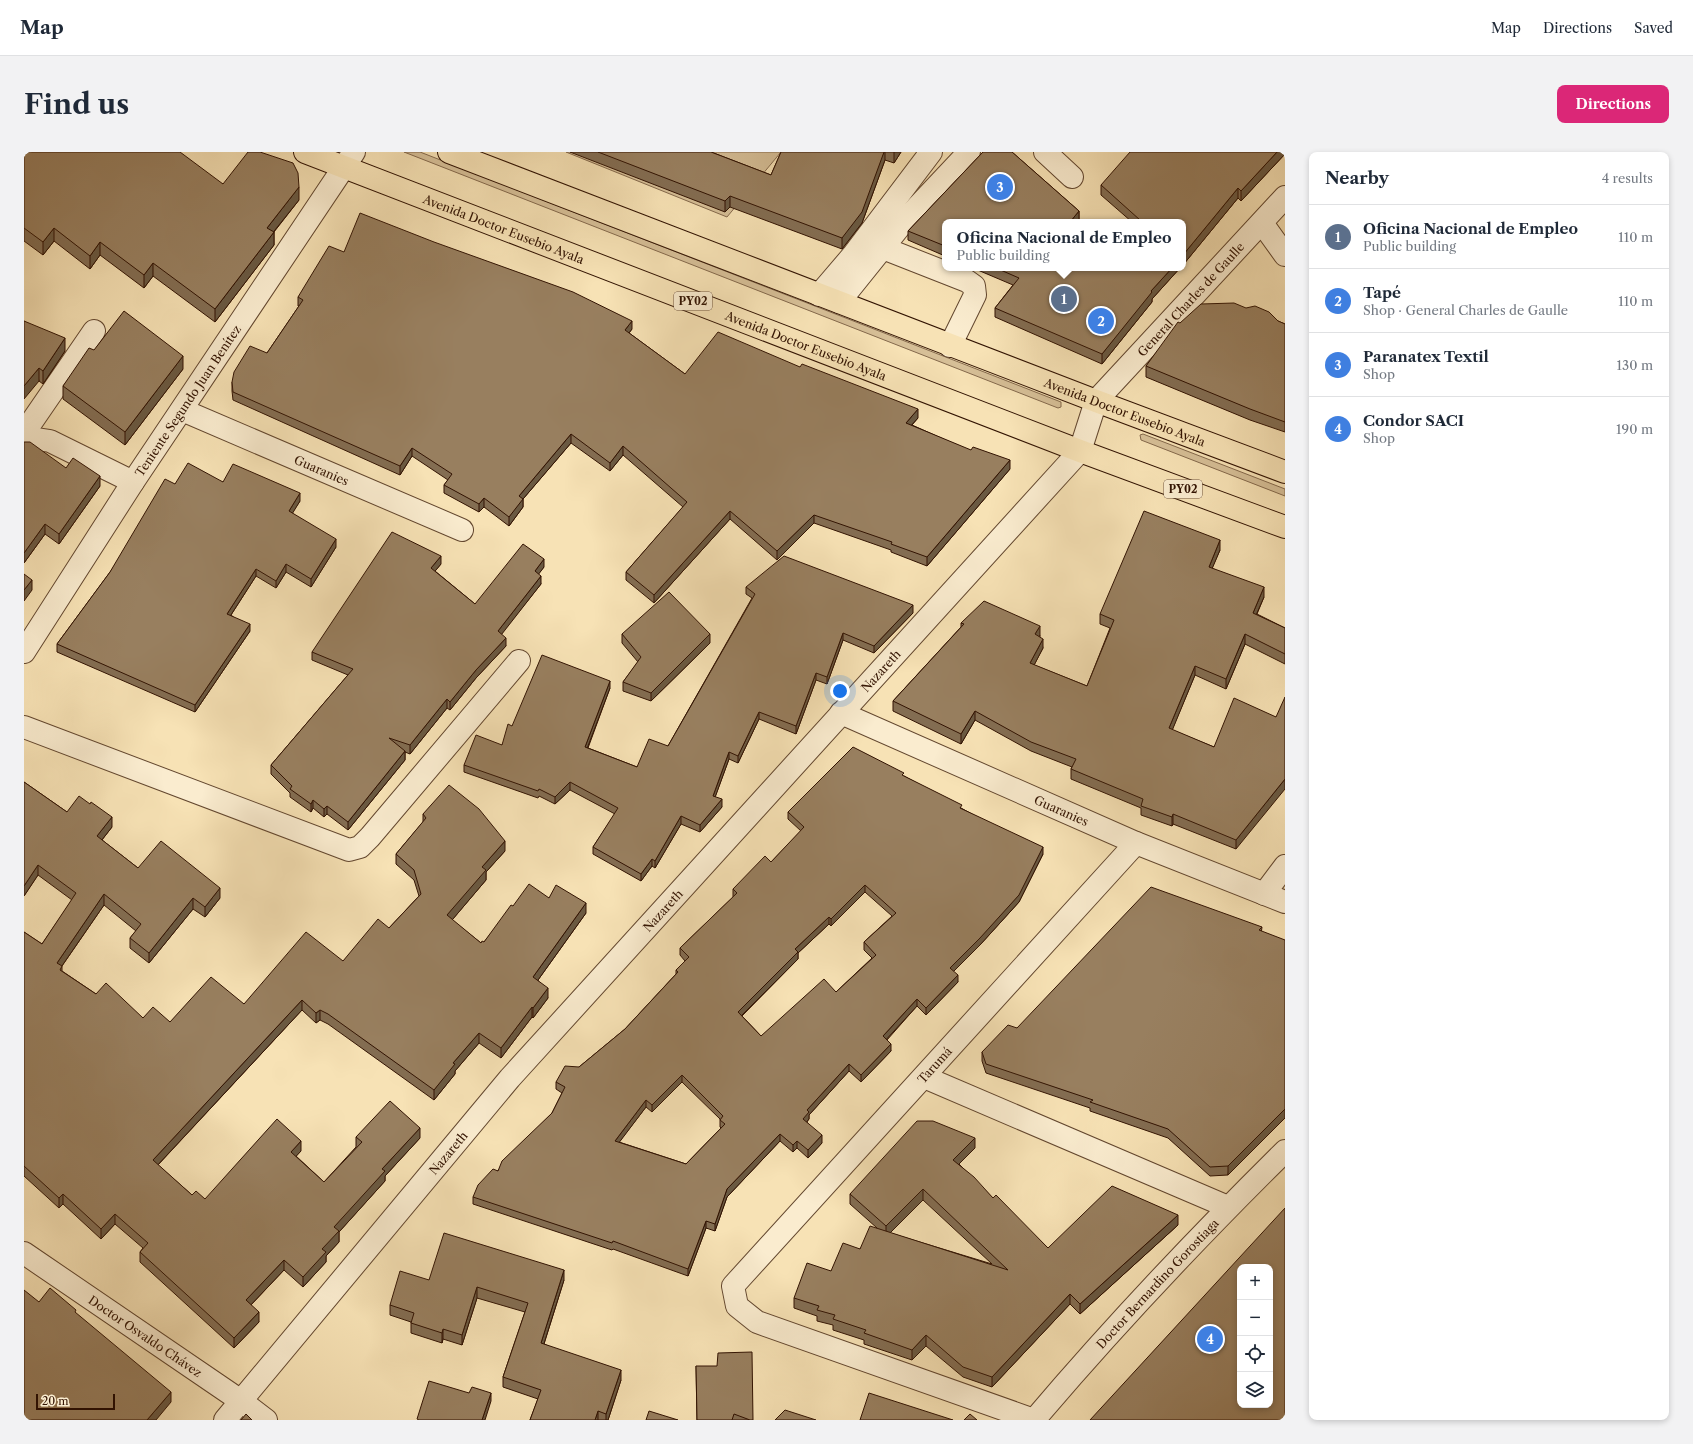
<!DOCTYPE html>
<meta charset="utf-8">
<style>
:root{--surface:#fff;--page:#f2f2f3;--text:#1f2937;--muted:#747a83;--line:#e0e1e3;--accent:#db2777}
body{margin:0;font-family:"Libre Caslon Text",serif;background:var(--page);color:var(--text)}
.controls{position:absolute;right:12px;bottom:12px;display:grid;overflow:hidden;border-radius:8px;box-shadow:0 2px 6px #0003}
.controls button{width:36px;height:36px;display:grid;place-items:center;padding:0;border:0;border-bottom:1px solid var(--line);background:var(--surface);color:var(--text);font:20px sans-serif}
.scale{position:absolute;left:12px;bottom:10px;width:79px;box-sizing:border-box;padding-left:4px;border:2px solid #321302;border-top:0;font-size:11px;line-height:14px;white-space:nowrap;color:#321302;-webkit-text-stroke:3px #faeccf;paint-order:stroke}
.you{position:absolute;left:816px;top:539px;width:14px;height:14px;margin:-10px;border:3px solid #fff;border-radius:50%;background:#1a73e8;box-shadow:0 0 0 6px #1a73e833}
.badge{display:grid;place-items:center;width:26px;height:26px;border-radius:50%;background:var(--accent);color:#fff;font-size:13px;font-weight:700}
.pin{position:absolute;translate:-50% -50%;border:2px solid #fff;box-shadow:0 1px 4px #0006}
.popup{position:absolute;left:918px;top:67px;width:244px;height:52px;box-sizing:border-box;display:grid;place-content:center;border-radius:8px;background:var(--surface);filter:drop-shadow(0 1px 3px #0005);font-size:13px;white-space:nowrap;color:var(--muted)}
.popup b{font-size:15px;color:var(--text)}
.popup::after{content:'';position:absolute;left:50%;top:100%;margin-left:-8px;border:8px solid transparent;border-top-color:var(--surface)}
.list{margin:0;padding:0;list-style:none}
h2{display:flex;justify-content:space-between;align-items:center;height:52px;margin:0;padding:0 16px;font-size:17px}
h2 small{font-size:13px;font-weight:400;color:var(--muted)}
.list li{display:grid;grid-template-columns:26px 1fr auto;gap:12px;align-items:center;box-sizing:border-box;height:64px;padding:0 16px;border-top:1px solid var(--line)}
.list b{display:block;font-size:15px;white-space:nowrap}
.list p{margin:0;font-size:13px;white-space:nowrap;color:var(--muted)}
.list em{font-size:13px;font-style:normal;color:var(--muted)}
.icon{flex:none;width:22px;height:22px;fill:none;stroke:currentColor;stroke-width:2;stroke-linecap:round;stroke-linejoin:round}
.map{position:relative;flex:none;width:1261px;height:1268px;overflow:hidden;border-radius:8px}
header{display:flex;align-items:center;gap:24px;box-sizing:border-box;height:56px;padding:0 20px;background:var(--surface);border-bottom:1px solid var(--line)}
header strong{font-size:19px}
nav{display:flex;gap:22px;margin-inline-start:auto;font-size:14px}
.intro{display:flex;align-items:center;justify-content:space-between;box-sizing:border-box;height:96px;padding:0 24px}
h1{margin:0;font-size:28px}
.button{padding:10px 18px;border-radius:8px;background:var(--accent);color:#fff;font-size:14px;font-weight:700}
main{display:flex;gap:24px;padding:0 24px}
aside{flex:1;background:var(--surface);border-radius:8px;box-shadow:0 2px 6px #0003}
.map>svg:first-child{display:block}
.green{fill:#d6bf97;stroke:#84694c}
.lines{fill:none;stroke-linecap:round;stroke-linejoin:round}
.minor-casing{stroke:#63472f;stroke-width:24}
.highway-casing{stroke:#321302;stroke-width:24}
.minor{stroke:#faeccf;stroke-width:22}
.highway{stroke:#f7e2b5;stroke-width:22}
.wall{fill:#836d52;stroke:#321302;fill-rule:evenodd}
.shaded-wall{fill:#6a5942;stroke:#321302}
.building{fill:#987f5f;stroke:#321302;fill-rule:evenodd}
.labels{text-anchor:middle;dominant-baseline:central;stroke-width:3;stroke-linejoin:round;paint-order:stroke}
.shield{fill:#faeccf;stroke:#6e5440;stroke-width:1}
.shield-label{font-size:11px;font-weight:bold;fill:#321302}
.street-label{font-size:12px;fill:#321302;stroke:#faeccf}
</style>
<header>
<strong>Map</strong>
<nav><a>Map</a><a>Directions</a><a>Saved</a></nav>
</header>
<div class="intro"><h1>Find us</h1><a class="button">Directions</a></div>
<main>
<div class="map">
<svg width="1261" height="1268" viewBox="0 0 1261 1268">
<rect width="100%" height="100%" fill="#f7e2b5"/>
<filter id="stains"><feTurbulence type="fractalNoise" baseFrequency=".005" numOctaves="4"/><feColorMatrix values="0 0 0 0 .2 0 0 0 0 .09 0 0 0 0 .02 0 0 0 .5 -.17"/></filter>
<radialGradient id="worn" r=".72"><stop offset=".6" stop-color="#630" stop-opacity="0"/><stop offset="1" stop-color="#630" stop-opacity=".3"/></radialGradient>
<!-- green -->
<path class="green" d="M380,0H396L1037,250V255L1034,256Z
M542,0H757L703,65Z
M1119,282L1261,337V344L1117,288L1116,283Z"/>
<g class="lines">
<defs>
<g id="minor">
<path d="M1021,0L1048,25"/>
<path d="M1238,71L1261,103"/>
<path d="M859,96L943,129L950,134L951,143L926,194"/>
<path d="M795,143L830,102L907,0"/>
<path d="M815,150L881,68L945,0"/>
<path id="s1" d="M158,258L438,378"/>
<path d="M0,281L70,179"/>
<path d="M0,288L13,287L26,289L109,330"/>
<path id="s2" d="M0,500L109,330L330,0"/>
<path id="s3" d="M817,561L1112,691L1261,750"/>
<path d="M0,575L325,698L336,695L346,685L495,509"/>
<path d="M1240,742L1261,714"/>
<path d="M900,925L1204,1055"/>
<path id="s4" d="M0,1101L217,1249L242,1268"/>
<path id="s5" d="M201,1268L486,926L1056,299L1072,249L1261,45"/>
<path id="s6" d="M1010,1268L733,1170L713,1154L709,1134L1112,691"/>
<path id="s7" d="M1010,1268C1089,1175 1174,1085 1261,999"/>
</g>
<g id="highway">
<path id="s8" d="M281,0L1056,299L1261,375"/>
<path id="s9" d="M425,0L1072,249L1261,320"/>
</g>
</defs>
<!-- minor casing -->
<use href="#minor" class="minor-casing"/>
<!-- highway casing -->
<use href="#highway" class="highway-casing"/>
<!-- minor -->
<use href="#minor" class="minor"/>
<!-- highway -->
<use href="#highway" class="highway"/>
</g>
<!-- wall -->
<path class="wall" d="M0,0L199,32L275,48L250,80V93L191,170L129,124L120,136L76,103L66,117L30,89L19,103L0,89Z
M546,0H687L747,23L757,0H877L870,11L861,8L838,71L818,97L706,55L701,60Z
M959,0H988L1055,59V69L1054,70H921V104L884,88V79Z
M1261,0V2L1217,49L1214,46L1159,113V70H1108L1077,43V33Z
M320,100L608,177L605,181L661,222L894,266L888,273L986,317L903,414L867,400V398L790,371L753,408L706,367L630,451L602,428V420L659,355L599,303L586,319L547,291L499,347V355L485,374L460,355L455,360L420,341V333L424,328L388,304L376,323L209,248L208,239V230L243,201L275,154H274V145Z
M949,116H1156L1128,147V150L1078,212L971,165V156L989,133Z
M0,169L41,199L19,232L15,229Z
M1254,169L1261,172V280L1226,268L1122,225V214L1156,171Z
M70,198L159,217L101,293L39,247V234Z
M42,316L76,334L35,392L21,382L0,411Z
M199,330L276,349L268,361L312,395L287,435L262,420L252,436L232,424L207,463L226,479L171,560L33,500V492L151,332Z
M1196,398L1188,416L1240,445L1233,462L1261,476V512L1221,492L1202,537L1171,523L1148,578L1190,595L1252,565L1212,697L1149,672L1148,674L1117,663V656L1047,627V617L1048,615L1007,599L951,568L937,592L869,559V549L937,475V471L1016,483V485L1019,496L1010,513L1063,534L1086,476L1076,472V462Z
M417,412L411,419L451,452L520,415L514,422L517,432L477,482L482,494L452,526L426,558L423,556L386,602L381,600V608L324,678L303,662L300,665L289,656L287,660L266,645V641L247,622V613L324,523L288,508V500Z
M722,435L889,461L850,501L819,488L803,532L792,528L772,582L735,567L714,611L705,607L691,645L698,655L676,680L657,672L631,716L628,714L617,729L569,702V695L591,662L546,638L531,652L515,644L514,646L440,620V613L478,593L488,574L586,536L564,596L613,615L644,594L728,446L722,442Z
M598,482L686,491L627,549L599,539V530L614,510L598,491Z
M880,624L1019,702L995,750L956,793L929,819L934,830L902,863L893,854L863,888L867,899L837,930L825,919L785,963V967L783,970L798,991L784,1006L773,996L769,1000L756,989L703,1045L691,1079L682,1076L664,1124L589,1097L588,1098L449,1052V1045L528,961L538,941L532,937V930L555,915L601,877L652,822V818L661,809L656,803V796L709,745V737L747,710L777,679L764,667V660ZM841,740L868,764L840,790V798L848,806L812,840L737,884L718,864L774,807V801L805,772L807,774ZM658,930L696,967V975L697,976L662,1012L595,990L622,955L628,960Z
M0,630L43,660L88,675L78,688L114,716L196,746L181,765L169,757L125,811L106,796V786L112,779L80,753L38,814V819L72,842L119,866L146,870L220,852L319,809L365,776L395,744L390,728L372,712V702L399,670V662L481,699L462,720V728L428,768L457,791L460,790L489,754L525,746L562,761L514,828L524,846L509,866L508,865L477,906L455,891L431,919V922L410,948L304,872L296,868L292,871L278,858L134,1013L168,1043L181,1047L277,999L272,1004L300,1030L332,995V985L396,986L361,1024V1029L315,1080V1090L302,1104V1110L279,1135L260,1118L227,1153L235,1170L210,1196L116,1110V1100L119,1096L91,1072L77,1087L39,1052L35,1056L0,1024V780L18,792L48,748L14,723L0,744Z
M1238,775L1204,1023L1186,1024L1144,986L1066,959V956L962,921L958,909V900L993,876Z
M951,996L935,1012L969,1046L1024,1096L1154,1073L1056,1162L1046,1152L968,1235L939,1225L902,1194L888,1208L840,1192V1188L809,1178V1173L793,1169V1164L770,1156V1146L807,1119L836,1097L853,1076L826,1052V1042ZM899,1048L968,1112L866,1081Z
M405,1128H540L520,1192L597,1228L584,1268H506L514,1247L479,1235V1225L501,1160L453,1146L438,1193L419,1187L418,1191L387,1181V1170L366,1163V1153Z
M672,1214L729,1268H673Z"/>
<!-- shaded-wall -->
<path class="shaded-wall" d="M860,0H861V8L838,71L818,97V86Z
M870,0H877L870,11Z
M1253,0H1261V2L1217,49V39Z
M275,35V48L243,88V76Z
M1214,36V46L1159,113V103Z
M706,44V55L701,60V49Z
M1055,59V69L1054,70H1046Z
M30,76V89L19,103V90Z
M250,80V93L191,170V157Z
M76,90V103L66,117V104Z
M129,111V124L120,136V123Z
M1148,116H1156L1128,147V150L1078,212V202L1127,139Z
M608,169V177L601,186V178Z
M41,186V199L19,232V219Z
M159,204V217L101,293V280Z
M15,216V229L0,247V234Z
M894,257V266L882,279V271Z
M547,282V291L499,347V355L485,374V365L495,344Z
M599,294V303L586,319V311Z
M388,296V304L376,323V314Z
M986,308V317L903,414V405Z
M76,324V334L35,392V382Z
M276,341V349L265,367V359Z
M460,346V355L455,360V352Z
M706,359V367L630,451V443Z
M790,363V371L753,408V399Z
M21,372V382L0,411V401Z
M312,387V395L287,435V427Z
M1196,388V398L1185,424V415Z
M417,404V412L407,424V416Z
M520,407V415L511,427V419Z
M262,412V420L252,436V429Z
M232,417V424L203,469V462Z
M517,424V432L474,487V479Z
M8,428V438L0,449V438Z
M1240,435V445L1229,470V461Z
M889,453V461L850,501V494Z
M226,472V479L171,560V553Z
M1016,474V483L1011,492V482Z
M819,481V488L803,532V525Z
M686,482V491L627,549V541Z
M1221,482V492L1202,537V527Z
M482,486V494L452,526L426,558V550L452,518Z
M1019,487V496L1006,521V511Z
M1171,514V523L1145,586V576Z
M792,521V528L772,582V574Z
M586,529V536L561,602V595Z
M423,547V556L386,602V593Z
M951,559V568L937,592V582Z
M735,560V567L714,611V604Z
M381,599V608L324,678V670Z
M705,600V607L689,651V644Z
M1261,627V637L1212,697V688Z
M546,630V638L531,652V645Z
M698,647V655L676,680V673Z
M289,648V656L287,660V652Z
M303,654V662L300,665V657Z
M1149,662V672L1148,674V665Z
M657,664V672L631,716V709Z
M88,665V675L73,694V684Z
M481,689V699L462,720V728L423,774V763L458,715Z
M1019,695V702L995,750L956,793L926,823V816Z
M628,707V714L617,729V722Z
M14,713V723L0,744V734Z
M841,733V740L807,774V767Z
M196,736V746L181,765V755Z
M80,742V753L33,821V811Z
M169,746V757L125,811V801Z
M562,751V761L509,835V825Z
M805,765V772L774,801V807L714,867V860L771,797Z
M934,823V830L902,863V856Z
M524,836V846L509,866V856Z
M893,847V854L859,891V884Z
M278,848V858L129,1018V1008Z
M508,855V865L477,906V896Z
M296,858V868L292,871V861Z
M455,881V891L431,919V922L410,948V938L429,911Z
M867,892V899L837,930V923Z
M825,912V919L785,963V967L779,974V967L783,958Z
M658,923V930L628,960V953Z
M622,948V955L591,996V989Z
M1261,957V966L1204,1023V1014Z
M396,976V986L361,1024V1029L315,1080V1090L302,1104V1110L279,1135V1125L298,1097L310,1075L358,1017Z
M756,982V989L703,1045L691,1079V1072L703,1037Z
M798,983V991L784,1006V998Z
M951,986V996L929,1018V1008Z
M277,989V999L267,1010V1000Z
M773,989V996L769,1000V993Z
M899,1037V1048L862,1085V1074Z
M39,1042V1052L35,1056V1046Z
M91,1062V1072L77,1087V1077Z
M1154,1063V1073L1056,1162V1152Z
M682,1069V1076L664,1124V1117Z
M260,1108V1118L222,1158V1148Z
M540,1118V1128L517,1201V1191Z
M453,1135V1146L438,1193V1183Z
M1046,1142V1152L968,1235V1225Z
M235,1160V1170L210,1196V1186Z
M419,1177V1187L418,1191V1181Z
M902,1183V1194L888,1208V1198Z
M597,1218V1228L584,1268H582V1262Z
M147,1240V1250L132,1268H123Z
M467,1241V1249L461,1268H458Z
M574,1259V1268H571Z"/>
<!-- building -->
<path class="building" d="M0,0H156L199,32L224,0H236L269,11L274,21L275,35L243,76L250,80L191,157L129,111L120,123L76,90L66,104L30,76L19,90L0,76Z
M574,0H687L747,23L757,0H860L838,60L818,86L706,44L701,49Z
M959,0H988L1055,59L1046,70H921V94L884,79Z
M1106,0H1253L1217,39L1214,36L1159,103V70H1115L1116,68L1077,33Z
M336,61L410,90L549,140L608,169L601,178L661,222L694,180L776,215L778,212L894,257L882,271L947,298L949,295L986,308L903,405L867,392L868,390L790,363L753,399L706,359L630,443L602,420L663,350L599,294L586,311L547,282L495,344L499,347L485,365L460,346L455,352L420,333L428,322L388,296L376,314L209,240L208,230L210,220L226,194L243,201L279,148L274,145L305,94L320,100Z
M972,116H1148L1127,139L1128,140L1078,202L971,156L995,126Z
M1210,151L1222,156L1231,154L1245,160L1254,169L1261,172V270L1226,257L1122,214L1154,170L1156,171L1177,152Z
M100,159L159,204L101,280L39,234L65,196L70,198Z
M0,169L41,186L19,219L15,216L0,234Z
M0,290H6L42,316L49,306L76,324L35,382L21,372L0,401Z
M164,311L199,330L209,312L276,341L265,359L312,387L287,427L262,412L252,429L232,417L203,462L226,472L171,553L33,492L86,420L141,327L151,332Z
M1120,359L1196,388L1185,415L1240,435L1229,461L1261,476V502L1221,482L1202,527L1171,514L1145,576L1190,595L1210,546L1252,565L1261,545V627L1212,688L1149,662L1148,665L1117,654L1119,647L1047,617L1052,607L1007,590L951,559L937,582L869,549L940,472L937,471L960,449L1016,474L1011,482L1019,487L1006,511L1063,534L1090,468L1076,462Z
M368,380L417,404L407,416L451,452L499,392L520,407L511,419L517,424L474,479L482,486L452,518L426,550L423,547L386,593L365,586L381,599L324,670L303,654L300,657L289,648L287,652L266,637L268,634L247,613L329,517L288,500Z
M760,404L889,453L850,494L819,481L803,525L792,521L772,574L735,560L714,604L705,600L689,644L698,647L676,673L657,664L631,709L628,707L617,722L569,695L594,656L546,630L531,645L515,637L514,639L440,613L452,583L478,593L484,572L488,574L518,503L586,529L561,595L613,615L625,587L644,594L731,442L722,435Z
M0,422L8,428L0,438Z
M645,440L686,482L627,541L599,530L617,505L598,482Z
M829,595L880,621L878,623L938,653L936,656L1019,695L995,743L956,786L926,816L934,823L902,856L893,847L859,884L867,892L837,923L825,912L783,958L785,960L779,967L798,983L784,998L773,989L769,993L756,982L703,1037L691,1072L682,1069L664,1117L589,1089L588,1091L449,1045L454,1033L469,1017L474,1019L478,1009L528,961L541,935L532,930L541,914L555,915L601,877L654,820L652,818L665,805L656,796L713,741L709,737L741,704L747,710L780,675L764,660ZM841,733L872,761L840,790L852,803L812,840L800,827L737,884L714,860L774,800L771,797L805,765L807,767ZM658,923L699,964L696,968L701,972L662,1012L591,989L622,948L628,953Z
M0,630L43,660L55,644L66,652L67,650L88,665L73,684L114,716L137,689L196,736L181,755L169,746L125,801L106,786L117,772L80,742L33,811L38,814L36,818L72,842L82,831L119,866L129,855L146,870L187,825L220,852L282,780L319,809L354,767L365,776L397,742L390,718L372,702L402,666L399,662L425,633L455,657L481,689L458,715L462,718L423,763L457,791L458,789L460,790L487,753L489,754L505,732L525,746L532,733L562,751L509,825L524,836L509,856L508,855L477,896L455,881L429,911L431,912L410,938L304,862L296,858L292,861L278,848L129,1008L168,1043L172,1039L181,1047L253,967L277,989L267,1000L300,1030L338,990L332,985L366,949L396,976L358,1017L361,1019L310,1075L315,1079L298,1097L302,1100L279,1125L260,1108L222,1148L235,1160L210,1186L116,1100L124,1091L91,1062L77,1077L39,1042L35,1046L0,1014V780L18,792L52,741L14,713L0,734Z
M1127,735L1238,775L1235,778L1261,788V957L1204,1014L1186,1015L1144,977L1066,950L1069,948L962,912L958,900L984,873L993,876Z
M893,969H909L951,986L929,1008L950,1025L969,1046L972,1043L1024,1096L1088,1034L1154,1063L1056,1152L1046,1142L968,1225L939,1215L902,1183L888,1198L840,1181L842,1178L809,1167L811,1163L793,1158L795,1154L770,1146L783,1111L807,1119L819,1091L836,1097L846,1074L984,1118L899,1037L862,1074L826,1042Z
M1261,1056V1268H1066ZM1216,1115H1246V1253H1216Z
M420,1081L540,1118L517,1191L597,1218L582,1262L574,1259L571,1268H506L517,1238L479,1225L504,1151L453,1135L438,1183L419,1177L418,1181L387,1171L390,1161L366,1153L376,1119L405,1128Z
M26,1136L52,1158L51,1160L147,1240L123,1268H0V1138L15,1150Z
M728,1200L729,1268H726L710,1262L708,1268H673L672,1214H693L694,1201Z
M405,1229L445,1241L448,1235L467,1241L458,1268H395L393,1267Z
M845,1241L929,1268H836Z
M761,1258L792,1268H751Z
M625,1259L654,1268H622Z
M222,1262L228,1268H217Z
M946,1262L953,1268H940Z"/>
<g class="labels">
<!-- shield labels -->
<g class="shield">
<rect x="650" y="140" width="38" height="18" rx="3"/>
<rect x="1140" y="328" width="38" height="18" rx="3"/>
</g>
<g class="shield-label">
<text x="669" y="149">PY02</text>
<text x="1159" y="337">PY02</text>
</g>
<!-- street labels -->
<g class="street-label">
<text stroke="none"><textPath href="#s8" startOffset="213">Avenida Doctor Eusebio Ayala</textPath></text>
<text stroke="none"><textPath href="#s5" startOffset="1484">General Charles de Gaulle</textPath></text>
<text stroke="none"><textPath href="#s8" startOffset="537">Avenida Doctor Eusebio Ayala</textPath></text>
<text stroke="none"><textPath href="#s2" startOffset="300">Teniente Segundo Juan Benítez</textPath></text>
<text stroke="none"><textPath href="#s9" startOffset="724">Avenida Doctor Eusebio Ayala</textPath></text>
<text stroke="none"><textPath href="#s1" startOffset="152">Guaranies</textPath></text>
<text stroke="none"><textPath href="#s5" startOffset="996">Nazareth</textPath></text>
<text stroke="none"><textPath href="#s3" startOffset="241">Guaranies</textPath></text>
<text stroke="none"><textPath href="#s5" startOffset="672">Nazareth</textPath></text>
<text stroke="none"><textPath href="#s6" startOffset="639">Tarumá</textPath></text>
<text stroke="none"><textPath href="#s5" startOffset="348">Nazareth</textPath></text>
<text stroke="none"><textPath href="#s7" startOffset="184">Doctor Bernardino Gorostiaga</textPath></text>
<text stroke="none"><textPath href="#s4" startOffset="147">Doctor Osvaldo Chávez</textPath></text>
</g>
</g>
<rect width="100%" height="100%" filter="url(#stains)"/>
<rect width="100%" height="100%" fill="url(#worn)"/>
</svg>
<div class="controls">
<button>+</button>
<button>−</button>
<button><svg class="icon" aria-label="locate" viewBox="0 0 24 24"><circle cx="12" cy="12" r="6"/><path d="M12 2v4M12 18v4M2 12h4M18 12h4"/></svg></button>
<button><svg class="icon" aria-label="layers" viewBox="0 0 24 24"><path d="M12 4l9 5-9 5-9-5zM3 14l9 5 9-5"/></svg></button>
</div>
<div class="scale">20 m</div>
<div class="you"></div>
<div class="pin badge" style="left:1040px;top:147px;background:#5c6f8a">1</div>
<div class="popup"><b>Oficina Nacional de Empleo</b>Public building</div>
<div class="pin badge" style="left:1077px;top:169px;background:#3f7fe0">2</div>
<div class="pin badge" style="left:976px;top:35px;background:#3f7fe0">3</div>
<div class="pin badge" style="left:1186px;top:1187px;background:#3f7fe0">4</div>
</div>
<aside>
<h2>Nearby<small>4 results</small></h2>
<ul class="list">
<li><span class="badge" style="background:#5c6f8a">1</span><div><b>Oficina Nacional de Empleo</b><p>Public building</p></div><em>110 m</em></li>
<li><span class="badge" style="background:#3f7fe0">2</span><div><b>Tapé</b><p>Shop · General Charles de Gaulle</p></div><em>110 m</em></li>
<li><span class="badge" style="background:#3f7fe0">3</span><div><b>Paranatex Textil</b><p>Shop</p></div><em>130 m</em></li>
<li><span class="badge" style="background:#3f7fe0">4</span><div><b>Condor SACI</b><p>Shop</p></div><em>190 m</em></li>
</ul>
</aside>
</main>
